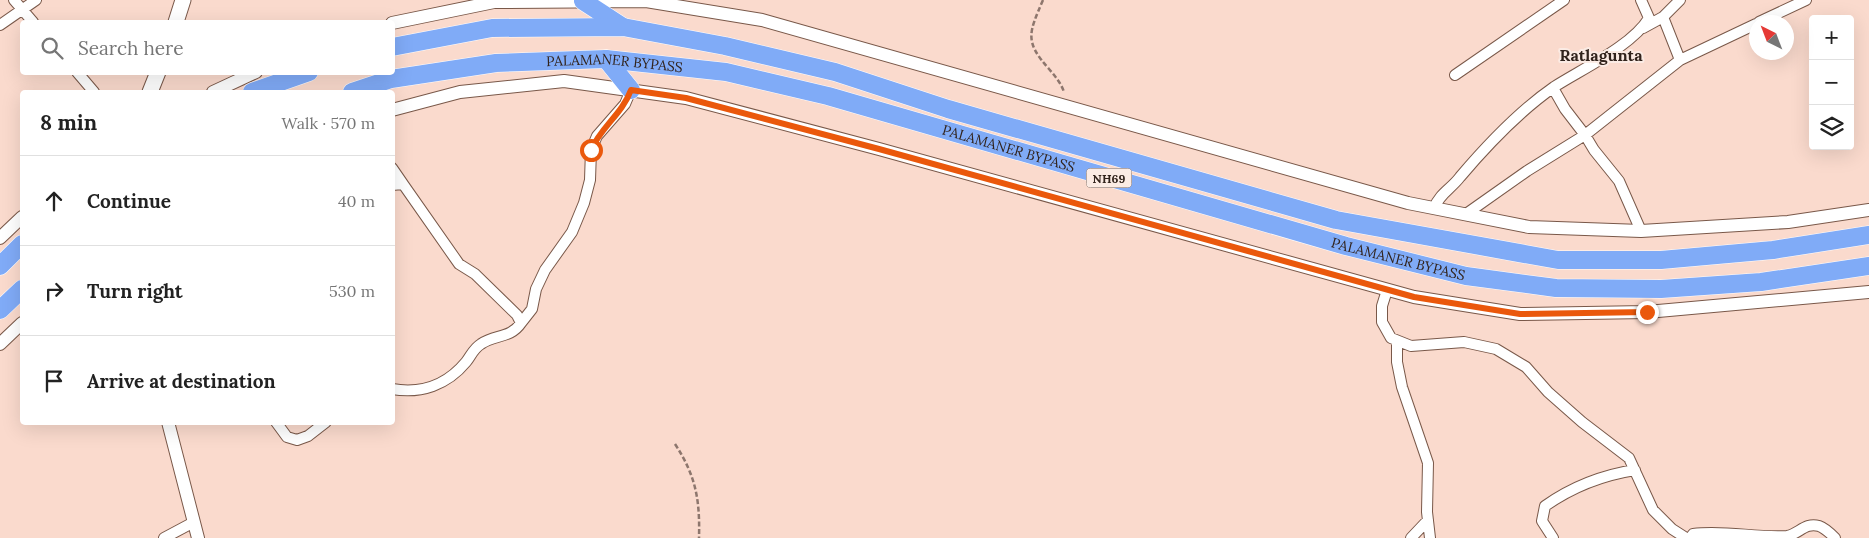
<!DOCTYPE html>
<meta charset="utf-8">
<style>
:root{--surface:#fff;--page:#f2f2f2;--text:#222;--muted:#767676;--line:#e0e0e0}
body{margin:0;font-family:Lora,serif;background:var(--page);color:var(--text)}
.controls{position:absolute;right:15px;top:15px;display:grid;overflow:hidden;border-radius:5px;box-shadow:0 5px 20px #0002}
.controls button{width:45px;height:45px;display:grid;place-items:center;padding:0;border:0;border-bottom:1px solid var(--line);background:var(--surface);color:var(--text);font:25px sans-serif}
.compass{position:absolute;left:1749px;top:15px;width:45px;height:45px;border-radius:50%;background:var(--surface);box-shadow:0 5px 20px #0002;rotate:318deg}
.stop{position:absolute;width:15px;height:15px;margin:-11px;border:4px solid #ea580c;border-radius:50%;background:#fff}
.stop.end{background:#ea580c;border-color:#fff;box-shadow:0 1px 5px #0008}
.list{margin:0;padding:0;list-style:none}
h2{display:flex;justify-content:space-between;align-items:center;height:65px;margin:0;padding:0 20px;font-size:21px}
h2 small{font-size:16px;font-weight:400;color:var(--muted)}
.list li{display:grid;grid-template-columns:32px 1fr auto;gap:15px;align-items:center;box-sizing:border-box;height:90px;padding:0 20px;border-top:1px solid var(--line)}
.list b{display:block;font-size:19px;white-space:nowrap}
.list em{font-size:16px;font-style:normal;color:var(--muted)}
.icon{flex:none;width:28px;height:28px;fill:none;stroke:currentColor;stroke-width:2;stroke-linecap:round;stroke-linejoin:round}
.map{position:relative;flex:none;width:1869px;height:538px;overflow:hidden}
.search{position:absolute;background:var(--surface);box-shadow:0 5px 20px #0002;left:20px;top:20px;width:375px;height:55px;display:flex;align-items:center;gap:12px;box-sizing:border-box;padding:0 18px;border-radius:5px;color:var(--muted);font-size:19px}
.panel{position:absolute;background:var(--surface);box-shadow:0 5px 20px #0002;left:20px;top:90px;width:375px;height:335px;border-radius:5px}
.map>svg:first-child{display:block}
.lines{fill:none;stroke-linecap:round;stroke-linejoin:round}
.minor-casing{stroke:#795849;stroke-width:12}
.tertiary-casing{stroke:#795849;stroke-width:14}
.secondary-casing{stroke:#795849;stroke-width:17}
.trunk-casing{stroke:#fff;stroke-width:19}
.path{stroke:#8d766d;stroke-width:2.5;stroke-dasharray:5 2.5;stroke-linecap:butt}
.minor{stroke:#fff;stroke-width:10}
.tertiary{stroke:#fff;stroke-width:12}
.secondary{stroke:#fff;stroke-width:15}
.trunk{stroke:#80abf7;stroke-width:18}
.route{stroke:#ea580c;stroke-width:6}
.labels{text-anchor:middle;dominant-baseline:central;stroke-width:4;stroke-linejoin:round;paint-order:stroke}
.shield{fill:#fbebe4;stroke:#6e5f58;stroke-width:1}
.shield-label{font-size:12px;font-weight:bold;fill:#31231c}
.street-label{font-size:14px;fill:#31231c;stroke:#fbebe4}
.quarter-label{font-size:16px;font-weight:bold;fill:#31231c;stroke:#fbebe4}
</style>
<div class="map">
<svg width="1869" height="538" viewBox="0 0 1869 538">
<rect width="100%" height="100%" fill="#fadacd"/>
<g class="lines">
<defs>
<path id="minor" d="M14,0L33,22
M1663,17L1680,0
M1759,22L1806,0
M0,25L36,0
M1643,28L1663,17L1680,60
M77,72L94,92
M1455,75L1564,0
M1553,88L1565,109L1585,135L1680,60L1756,24
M392,168L403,184
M392,185L403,184L459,264L475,274L517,315L521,323C510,339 495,334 481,344C473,349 471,356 466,362C447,385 421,394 392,389
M1434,208C1440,193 1451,189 1460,177C1488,144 1518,112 1554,87C1582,69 1632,46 1649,18L1641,0
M1466,214L1527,171L1585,135L1594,150L1619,181L1641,231
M1387,290L1382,306V322L1391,338L1411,346L1464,342L1496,349L1526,367L1548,392L1582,422L1629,458L1653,510L1672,529L1686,538
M521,323L532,309L536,289L545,270L572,232L584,203L590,180L591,150L597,136L625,104L631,90
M1397,341V362L1402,387L1428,463L1427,512L1430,538
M276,422L287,437L297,440L308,436L326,422
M164,538L194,522
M1411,538L1428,520
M1553,538L1542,521L1545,506C1572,487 1603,475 1635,470
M1690,538L1693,534C1725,530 1756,538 1787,536C1799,534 1805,522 1819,526C1825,528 1831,534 1835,538"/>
<path id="tertiary" d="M392,23L494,2L646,1L762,20L1408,203L1529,227L1641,231L1788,222L1869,210
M213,92L256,72
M392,110L460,92L564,81L686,98L879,149L1414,297L1520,314L1647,312L1869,292
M0,238L22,217
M0,344L22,323
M168,422L198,538"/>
<path id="secondary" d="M176,22L183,0
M150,92L158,72"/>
<g id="trunk">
<path d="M583,1L623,27"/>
<path d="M392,47L492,28L623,27L725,46L835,72L948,109L1336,220L1558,260H1661L1773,250L1869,235"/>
<path d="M606,59L631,90"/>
<path d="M252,92L309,72"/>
<path id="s1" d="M352,92L391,79L496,63L606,59L726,72L828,96L1346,246L1466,276L1556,288L1661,289L1761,282L1869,266"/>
<path d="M0,266L22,244"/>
<path d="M0,310L22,289"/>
</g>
</defs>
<!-- minor casing -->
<use href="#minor" class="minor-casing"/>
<!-- tertiary casing -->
<use href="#tertiary" class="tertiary-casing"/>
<!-- secondary casing -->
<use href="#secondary" class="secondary-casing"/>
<!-- trunk casing -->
<use href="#trunk" class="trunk-casing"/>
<!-- path -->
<path class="path" d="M1043,0C1029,33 1024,41 1049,69C1055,76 1061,83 1064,92
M675,444C696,476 700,500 699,538"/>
<!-- minor -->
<use href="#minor" class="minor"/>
<!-- tertiary -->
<use href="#tertiary" class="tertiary"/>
<!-- secondary -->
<use href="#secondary" class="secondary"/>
<!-- trunk -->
<use href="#trunk" class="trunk"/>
</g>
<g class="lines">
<!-- route -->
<path class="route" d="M591,150C601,127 622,114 631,90L686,98L879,149L1414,297L1520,314L1647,312"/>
</g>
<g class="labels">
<!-- shield labels -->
<rect class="shield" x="1086.5" y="168.5" width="45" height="19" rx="4"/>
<g class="shield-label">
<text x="1109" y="178">NH69</text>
</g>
<!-- street labels -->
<g class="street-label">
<text stroke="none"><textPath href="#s1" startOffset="266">PALAMANER BYPASS</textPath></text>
<text stroke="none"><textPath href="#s1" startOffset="671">PALAMANER BYPASS</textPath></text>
<text stroke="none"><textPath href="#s1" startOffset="1076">PALAMANER BYPASS</textPath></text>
</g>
<!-- quarter labels -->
<g class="quarter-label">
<text x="1601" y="55">Ratlagunta</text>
</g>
</g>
</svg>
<div class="controls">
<button>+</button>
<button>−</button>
<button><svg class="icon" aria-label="layers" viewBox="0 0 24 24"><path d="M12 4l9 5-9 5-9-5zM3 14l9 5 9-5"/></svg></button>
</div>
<svg class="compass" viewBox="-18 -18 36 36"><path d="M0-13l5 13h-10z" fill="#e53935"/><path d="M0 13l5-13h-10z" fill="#767676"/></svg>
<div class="stop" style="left:591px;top:150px"></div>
<div class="stop end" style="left:1647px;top:312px"></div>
<div class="search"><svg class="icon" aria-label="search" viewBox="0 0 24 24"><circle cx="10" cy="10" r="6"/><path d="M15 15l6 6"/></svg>Search here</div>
<section class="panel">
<h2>8 min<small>Walk · 570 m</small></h2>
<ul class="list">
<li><svg class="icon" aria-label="ahead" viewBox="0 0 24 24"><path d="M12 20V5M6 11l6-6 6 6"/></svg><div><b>Continue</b></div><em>40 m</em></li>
<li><svg class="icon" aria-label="right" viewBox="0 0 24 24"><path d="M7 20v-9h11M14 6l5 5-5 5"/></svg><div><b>Turn right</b></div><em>530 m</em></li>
<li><svg class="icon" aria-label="arrive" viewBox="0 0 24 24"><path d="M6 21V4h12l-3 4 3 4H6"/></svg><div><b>Arrive at destination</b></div></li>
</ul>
</section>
</div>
